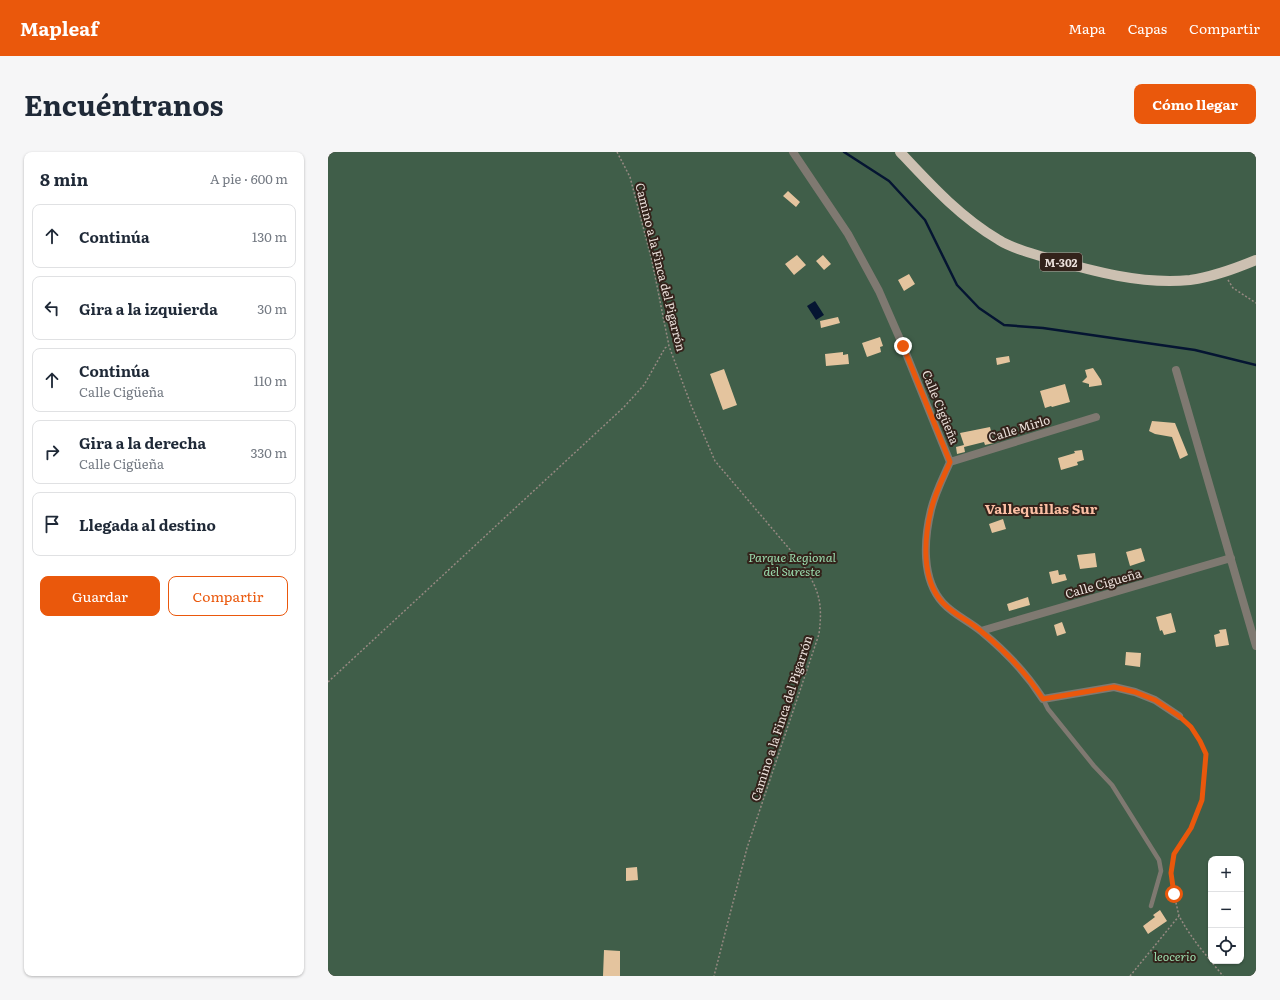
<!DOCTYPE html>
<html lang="es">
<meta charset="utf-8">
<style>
:root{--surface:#fff;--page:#f6f6f7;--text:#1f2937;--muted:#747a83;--line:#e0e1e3;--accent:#ea580c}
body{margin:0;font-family:Literata,serif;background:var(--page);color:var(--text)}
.controls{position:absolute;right:12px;bottom:12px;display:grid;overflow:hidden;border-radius:8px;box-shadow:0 1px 3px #0004}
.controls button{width:36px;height:36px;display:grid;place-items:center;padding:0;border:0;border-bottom:1px solid var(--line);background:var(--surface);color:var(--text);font:20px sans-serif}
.stop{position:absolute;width:12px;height:12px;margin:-9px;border:3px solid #ea580c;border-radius:50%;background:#fff}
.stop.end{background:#ea580c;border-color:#fff;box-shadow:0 1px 4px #0008}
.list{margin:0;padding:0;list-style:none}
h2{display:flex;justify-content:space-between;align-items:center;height:52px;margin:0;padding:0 16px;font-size:17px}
h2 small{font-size:13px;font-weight:400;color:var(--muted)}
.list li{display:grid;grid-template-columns:26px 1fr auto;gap:12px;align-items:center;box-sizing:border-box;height:64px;margin:0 8px 8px;padding:0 8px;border:1px solid var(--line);border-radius:8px}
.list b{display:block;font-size:15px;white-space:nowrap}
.list p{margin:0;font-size:13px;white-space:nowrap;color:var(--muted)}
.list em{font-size:13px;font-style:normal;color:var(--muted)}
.actions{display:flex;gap:8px;padding:12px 16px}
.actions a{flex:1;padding:9px 0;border:1px solid var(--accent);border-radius:8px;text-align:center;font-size:14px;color:var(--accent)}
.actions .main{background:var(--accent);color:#fff}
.icon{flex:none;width:22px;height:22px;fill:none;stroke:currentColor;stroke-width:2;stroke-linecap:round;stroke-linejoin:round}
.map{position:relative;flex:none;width:928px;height:824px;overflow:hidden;border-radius:8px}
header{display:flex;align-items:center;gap:24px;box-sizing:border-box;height:56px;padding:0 20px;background:var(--accent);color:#fff}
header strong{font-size:19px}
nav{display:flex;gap:22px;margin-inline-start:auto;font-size:14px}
.intro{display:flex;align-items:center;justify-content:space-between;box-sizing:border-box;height:96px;padding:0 24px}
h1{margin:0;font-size:28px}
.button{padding:10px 18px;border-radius:8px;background:var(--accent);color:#fff;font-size:14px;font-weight:700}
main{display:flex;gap:24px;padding:0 24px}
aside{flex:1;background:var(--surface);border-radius:8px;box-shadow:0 1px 3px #0004}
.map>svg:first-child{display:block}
.green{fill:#405e49;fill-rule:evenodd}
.water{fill:#051532}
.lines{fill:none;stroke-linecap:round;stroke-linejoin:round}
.stream{stroke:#051532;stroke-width:2.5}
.building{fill:#e4c49e}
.path{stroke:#968982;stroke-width:1.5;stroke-dasharray:2 2;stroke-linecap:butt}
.service{stroke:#7f7971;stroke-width:4.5}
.minor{stroke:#7f7971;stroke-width:8}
.primary{stroke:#ccc0b1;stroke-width:10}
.route{stroke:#ea580c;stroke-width:5}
.labels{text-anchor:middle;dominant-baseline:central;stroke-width:4;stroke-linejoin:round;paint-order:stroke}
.shield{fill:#33231b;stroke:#b4a8a2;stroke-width:1}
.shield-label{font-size:11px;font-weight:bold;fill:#ece1dc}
.street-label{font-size:12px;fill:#ece1dc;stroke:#33231b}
.park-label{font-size:12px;font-style:italic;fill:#9bdcae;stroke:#33231b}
.quarter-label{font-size:14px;font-weight:bold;fill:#fcbfa4;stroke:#33231b}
</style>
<header>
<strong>Mapleaf</strong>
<nav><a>Mapa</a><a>Capas</a><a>Compartir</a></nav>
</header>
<div class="intro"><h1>Encuéntranos</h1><a class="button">Cómo llegar</a></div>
<main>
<aside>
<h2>8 min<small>A pie · 600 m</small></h2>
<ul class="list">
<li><svg class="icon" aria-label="ahead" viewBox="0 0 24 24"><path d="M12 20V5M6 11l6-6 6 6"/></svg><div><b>Continúa</b></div><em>130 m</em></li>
<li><svg class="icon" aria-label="left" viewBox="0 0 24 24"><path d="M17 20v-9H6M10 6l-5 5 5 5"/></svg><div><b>Gira a la izquierda</b></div><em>30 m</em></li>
<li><svg class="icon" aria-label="ahead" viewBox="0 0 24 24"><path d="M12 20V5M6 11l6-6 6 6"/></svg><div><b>Continúa</b><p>Calle Cigüeña</p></div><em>110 m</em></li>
<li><svg class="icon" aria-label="right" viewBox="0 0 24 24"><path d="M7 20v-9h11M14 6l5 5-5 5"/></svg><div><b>Gira a la derecha</b><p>Calle Cigüeña</p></div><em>330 m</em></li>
<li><svg class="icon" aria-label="arrive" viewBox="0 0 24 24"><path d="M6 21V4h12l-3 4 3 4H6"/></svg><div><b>Llegada al destino</b></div></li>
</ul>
<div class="actions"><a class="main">Guardar</a><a>Compartir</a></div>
</aside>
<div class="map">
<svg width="928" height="824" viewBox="0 0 928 824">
<rect width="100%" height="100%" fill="#3d2d24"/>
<!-- green -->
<path class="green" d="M0,0H928V824H0ZM883,707H913V809H883Z"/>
<!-- water -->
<path class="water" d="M487,149L496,163L488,168L479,154Z"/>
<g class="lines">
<!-- stream -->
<path class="stream" d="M516,0L561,29L597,68L629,133L651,156L676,173L715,176L867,198L928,213"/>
</g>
<!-- building -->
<path class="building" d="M460,39L472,50L468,55L455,44Z
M469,103L478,113L466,123L457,112Z
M495,103L503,112L496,118L488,109Z
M581,122L587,132L576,139L570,128Z
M510,165L512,171L493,176L492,169Z
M552,185L555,194L552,195L553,200L539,205L534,191Z
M515,200V203L520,202L521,212L498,214L497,202Z
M681,204L682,210L669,213L668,206Z
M765,216L773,228L774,233L761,235V232L754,230L759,225L757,218Z
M396,217L409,253L395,258L382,222Z
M737,232L742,250L724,255L723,254L717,256L712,239Z
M824,269L847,271L860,303L852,307L844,285L827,282L821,279Z
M662,275L666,291L657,293L656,290L636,295L637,300L629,302L628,295L636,293L632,281Z
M754,298L756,308L749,310L750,313L733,318L730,306L747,301L746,299Z
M675,367L678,377L664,381L661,372Z
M813,396L817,409L802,414L798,400Z
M767,401L769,415L752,417L749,403Z
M730,418L731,423L737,422L739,428L724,432L721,420Z
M700,445L702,453L681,459L679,452Z
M843,461L848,480L836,483L834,478L832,479L828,465Z
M734,470L738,481L729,484L726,473Z
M898,477L901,493L888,495L886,483L892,481L891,478Z
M798,500L813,501L812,515L797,513Z
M309,715L310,728L298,729V716Z
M832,758L839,769L820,782L815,774L827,765L825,763Z
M276,798L292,799V824H275Z"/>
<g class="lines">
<!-- path -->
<path class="path" d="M289,0L302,25L324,109L341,194L363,253L387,309L475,413C491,438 495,451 491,482L419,696L386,824
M900,128L905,136L928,151
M0,530L296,255L316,233L337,196L340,194
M857,569L863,575L872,589L878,602L877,615L874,648L868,666L846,702L843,721L846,742L851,764L858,776L869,792L895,824
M802,824L851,764"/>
<!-- service -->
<path class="service" d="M715,547L720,557L766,614L784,633L831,708L833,719L823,754"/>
<!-- minor -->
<path class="minor" d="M465,0L520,82L551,139L575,194L622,310C615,326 607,341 603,358C596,387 593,427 615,451C626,463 641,469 654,480C677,499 699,522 715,547L786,535L807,540L827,548L851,564
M848,218L928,494
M622,310L768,265
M653,479L903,406"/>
<!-- primary -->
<path class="primary" d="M572,0C602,32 632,65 671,88C685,97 703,101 719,106C764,119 814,133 862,128C885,125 906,117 928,108"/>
</g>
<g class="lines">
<!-- route -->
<path class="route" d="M575,194L622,310C615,326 607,341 603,358C596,387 593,428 615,451C626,463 642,469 654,480C677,499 699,522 715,547L786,535L807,540L827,548L851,564L863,575L872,589L878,602L874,648L863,676L846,702L843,721L846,742"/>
</g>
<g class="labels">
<!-- shield labels -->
<rect class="shield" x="712" y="101" width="42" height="18" rx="3"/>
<g class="shield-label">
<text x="733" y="110">M-302</text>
</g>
<!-- street labels -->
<g class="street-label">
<text transform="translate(333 115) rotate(76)">Camino a la Finca del Pigarrón</text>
<text transform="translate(613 255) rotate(68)">Calle Cigüeña</text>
<text transform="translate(691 276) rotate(-17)">Calle Mirlo</text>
<text transform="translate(775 431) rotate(-16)">Calle Cigueña</text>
<text transform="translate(453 566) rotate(-72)">Camino a la Finca del Pigarrón</text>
</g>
<!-- park labels -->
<g class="park-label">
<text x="464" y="405">Parque Regional<tspan x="464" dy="14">del Sureste</tspan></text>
<text x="847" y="804">leocerio</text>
</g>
<!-- quarter labels -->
<g class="quarter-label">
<text x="713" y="356">Vallequillas Sur</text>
</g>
</g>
</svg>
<div class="controls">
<button>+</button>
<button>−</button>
<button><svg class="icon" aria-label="locate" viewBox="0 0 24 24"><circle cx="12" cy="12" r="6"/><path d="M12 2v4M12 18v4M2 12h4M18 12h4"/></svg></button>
</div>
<div class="stop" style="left:846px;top:742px"></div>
<div class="stop end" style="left:575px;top:194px"></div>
</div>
</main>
